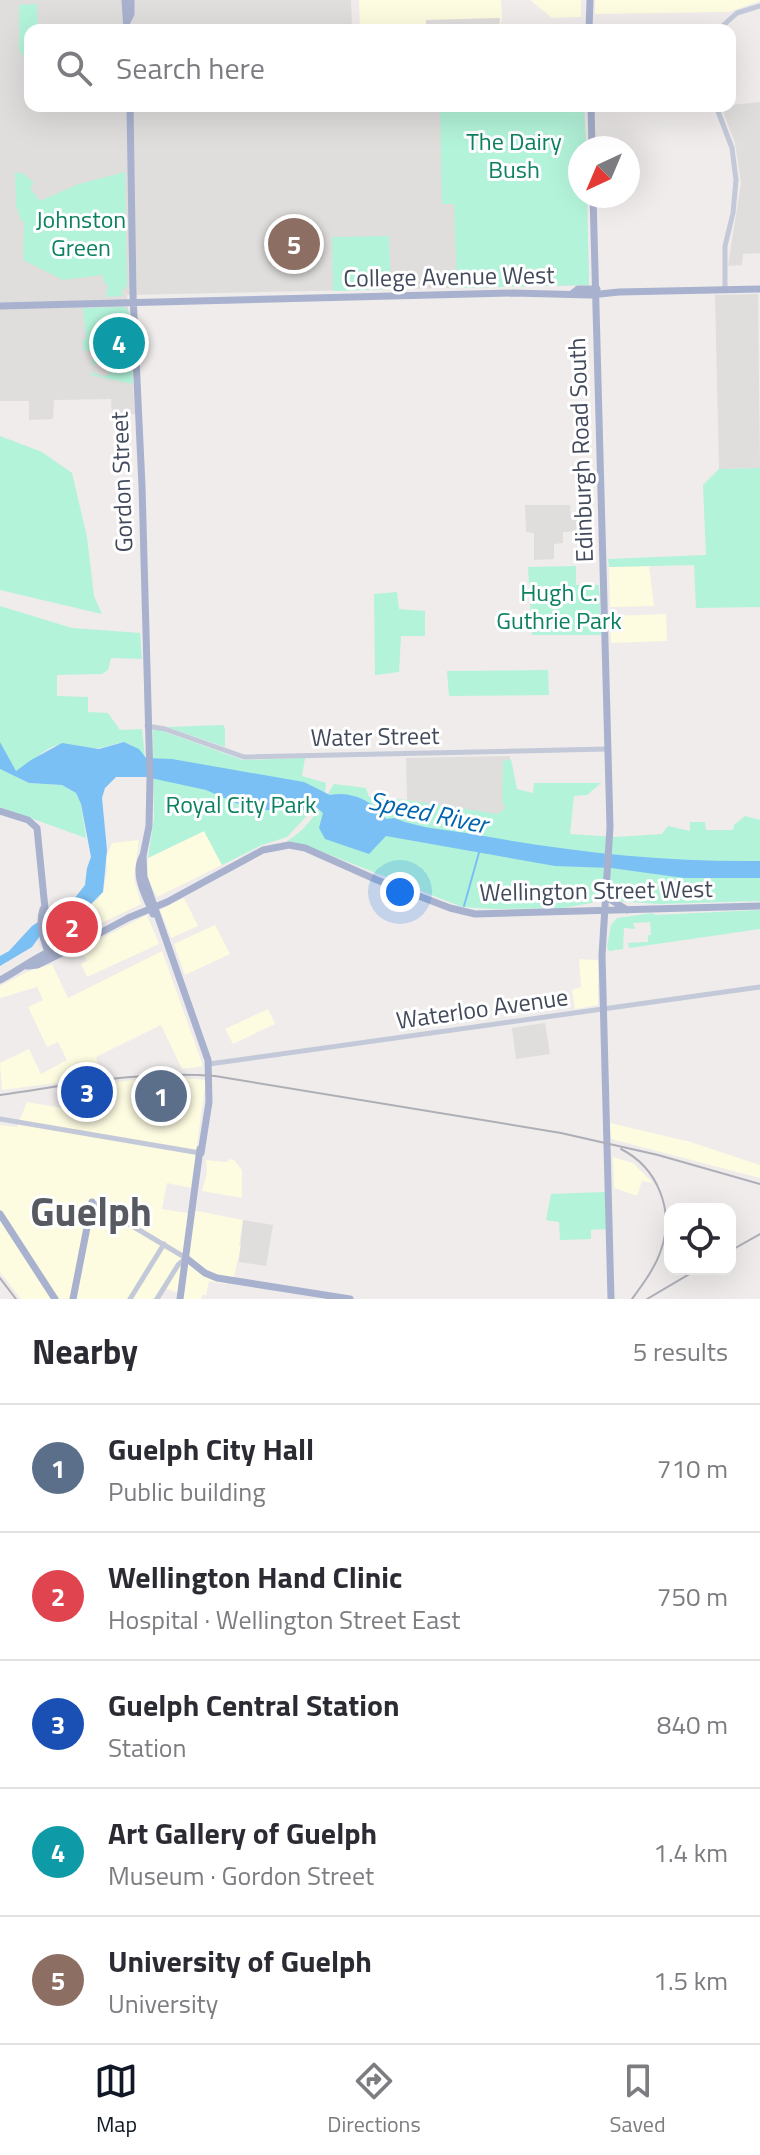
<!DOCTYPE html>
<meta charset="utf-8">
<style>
:root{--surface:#fff;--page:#f7f7f7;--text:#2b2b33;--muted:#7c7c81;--line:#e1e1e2;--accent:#111827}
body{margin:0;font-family:"Titillium Web",sans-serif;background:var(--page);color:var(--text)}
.controls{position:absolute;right:24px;bottom:24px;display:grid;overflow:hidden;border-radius:16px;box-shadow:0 8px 32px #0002}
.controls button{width:72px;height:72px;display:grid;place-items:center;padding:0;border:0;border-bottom:2px solid var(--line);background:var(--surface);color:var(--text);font:40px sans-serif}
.compass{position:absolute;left:568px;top:136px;width:72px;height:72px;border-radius:50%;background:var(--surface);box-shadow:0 8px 32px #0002;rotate:224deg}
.you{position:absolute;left:400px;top:892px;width:28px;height:28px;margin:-20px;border:6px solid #fff;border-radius:50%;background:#1a73e8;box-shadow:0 0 0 12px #1a73e833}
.badge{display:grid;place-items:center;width:52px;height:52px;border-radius:50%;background:var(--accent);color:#fff;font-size:26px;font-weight:700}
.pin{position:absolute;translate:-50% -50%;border:4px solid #fff;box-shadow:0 2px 8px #0006}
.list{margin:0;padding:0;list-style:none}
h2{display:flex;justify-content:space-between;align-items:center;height:104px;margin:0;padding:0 32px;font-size:34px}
h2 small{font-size:26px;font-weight:400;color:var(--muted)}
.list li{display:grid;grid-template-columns:52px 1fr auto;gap:24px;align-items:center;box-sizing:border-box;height:128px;padding:0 32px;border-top:2px solid var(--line)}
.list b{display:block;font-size:30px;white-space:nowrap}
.list p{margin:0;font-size:26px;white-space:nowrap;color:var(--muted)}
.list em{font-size:26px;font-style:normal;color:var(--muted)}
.icon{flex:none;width:44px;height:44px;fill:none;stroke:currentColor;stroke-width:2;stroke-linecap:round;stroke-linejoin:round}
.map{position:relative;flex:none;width:760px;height:1299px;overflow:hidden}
.search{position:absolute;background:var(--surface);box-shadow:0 8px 32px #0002;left:24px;right:24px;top:24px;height:88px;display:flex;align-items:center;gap:20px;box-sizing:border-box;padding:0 28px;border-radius:16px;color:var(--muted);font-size:30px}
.sheet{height:744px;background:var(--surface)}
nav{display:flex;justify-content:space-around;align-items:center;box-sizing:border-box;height:112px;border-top:2px solid var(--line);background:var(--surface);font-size:22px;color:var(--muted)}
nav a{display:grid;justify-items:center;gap:4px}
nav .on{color:var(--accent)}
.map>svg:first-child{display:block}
.commercial{fill:#fdfbe0}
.education{fill:#e0dddd}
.green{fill:#b3f3da}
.water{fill:#7bc0f4}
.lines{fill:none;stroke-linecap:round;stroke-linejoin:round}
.stream{stroke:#7bc0f4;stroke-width:2}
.minor{stroke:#c3c9d8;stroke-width:5}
.major{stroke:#a8b2ce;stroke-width:7}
.rail{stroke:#adaeb7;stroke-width:2}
.labels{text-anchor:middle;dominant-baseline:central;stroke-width:6;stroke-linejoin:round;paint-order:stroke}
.park-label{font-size:24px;fill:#0d8262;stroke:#fff}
.street-label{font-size:24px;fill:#424a5b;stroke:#fff}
.water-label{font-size:26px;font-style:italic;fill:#0064b0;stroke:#fff}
.town-label{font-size:40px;font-weight:bold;fill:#585a61;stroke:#fff}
</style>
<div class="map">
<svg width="760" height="1299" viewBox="0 0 760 1299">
<rect width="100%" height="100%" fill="#efeceb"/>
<!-- commercial -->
<path class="commercial" d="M359,0H501L502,18L499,30H360Z
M530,0H581V17L552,18Z
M595,0H760V1L729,12L595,14Z
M649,566L654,606L610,607L609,567Z
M666,614L667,641L611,643L610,616Z
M204,831L222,865L157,897L147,876L148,858Z
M139,840L134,878L141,904L56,945L53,944L50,929L97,900L103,892L107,870L106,857L112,843Z
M184,898L198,926L171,938L160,910Z
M147,915L159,944L87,977L81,964L87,961L81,949Z
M215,925L230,954L185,975L174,944Z
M162,951L203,1066L182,1069L161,1025L96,1057L102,1077L2,1090L0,1063L29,1049L41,1074L67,1060L58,1042L47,1047L28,1007L43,1000L37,987L0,998V986L27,972L52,964L68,998Z
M579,959L598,960V1005L575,1009L572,990L581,987Z
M268,1009L275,1024L233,1044L225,1029Z
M185,1078L206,1080L191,1188L167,1183L162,1209L187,1213L198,1211L243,1220L239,1245L241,1246L234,1277H228L226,1284L209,1281L206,1295H202L201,1299H177L178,1293L161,1287L153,1299H21L0,1272V1125L17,1127L27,1102L99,1114L103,1084L140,1079Z
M610,1123L691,1142L760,1165V1178L611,1139Z
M613,1157L633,1163L653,1183L642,1181L637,1196L614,1188Z
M230,1159L234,1160L242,1170V1198L202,1191L207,1173L206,1160L227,1162Z"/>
<!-- education -->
<path class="education" d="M0,0H351L352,27L426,25V20L500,18L499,30H30V106H584L586,148H580V196H587L589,285L127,295L135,414L112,416L111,399L54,400L53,419L29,420V401H0Z
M760,102V253L743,254L742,265L728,266L741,183L735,143L721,106Z
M758,294L760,468L719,469L715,295Z
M525,505H570L571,518H577L578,531L563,532V543L554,544V559L534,560V533L526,532Z
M510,756L506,816L407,800L406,758Z
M545,1023L550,1054L516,1059L512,1028Z
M243,1220L273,1225L266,1266L239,1262Z"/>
<!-- green -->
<path class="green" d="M37,4L38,30H30V59H25L19,50V5Z
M440,106H584L586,148H580V196H587L589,285L457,288L454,204H442Z
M125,172L127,286L122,291V296L106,297L108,285L105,284L102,275L63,280L23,260L24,222L21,221L16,205L15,173H23L34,183L30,188L40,201L79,184Z
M389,236L391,289L333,291L332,237Z
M125,307L129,312L133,384L91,375V372L103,376L109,375L108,365L92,364V352L83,350V339H86L83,308Z
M0,436L42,452L72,473L87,537L94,596L102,614L0,590Z
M760,468V607L696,608L694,565L609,567L608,559L706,555L703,485L719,469Z
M576,566V585H599L601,635H532L528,567Z
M397,592L399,609L425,611V636H401L399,672L375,675L374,594Z
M0,606L72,628L140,633L142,659L111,658L108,670L102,674L57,675V696L88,697V712L108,713L120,730L142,729L145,758C140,751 134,745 126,743C117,741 105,749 95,748C81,748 66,741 52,747C39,753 29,766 16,771L13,769L0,742Z
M548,670L549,695L449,696L447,671Z
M223,725L225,728V747L167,727Z
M157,729L243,760L305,758L302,776L326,783L325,792L315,807L287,837L262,845L222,865L204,831L148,858L154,818L153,730Z
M511,759L517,789L533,793L534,783H601L587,795L574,796L570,834L615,837L662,834L668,826L690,831V822H705L706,830H733L734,825L745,816L760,820V901L660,904L615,901L611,895H597L592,903L562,908L494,909L462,907L305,845L287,841C309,829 321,805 334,784L366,788L369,797L407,800L498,814L505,808L502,801L503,761Z
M0,769L29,783L62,785L76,793L81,804L86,838L0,807Z
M760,910V929L629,948L628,943L648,942V935H651L650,922L633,923L635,929L624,928L623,949L609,951L607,947L611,925L617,918L653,913L654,915Z
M606,1192L607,1229L591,1230V1239L560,1240L559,1222L546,1220L551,1194Z"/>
<!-- water -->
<path class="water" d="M0,742L16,771L31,760L62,743L99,749L124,742L139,749L146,758L172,759L304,782L330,795C352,790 376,803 386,819L394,818C421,829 450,830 478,835C573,852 664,862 760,861V878H684L611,868L555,866L386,836L369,854L325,839L319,828L323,813L316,807L310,810H263L243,806L206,790L146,777H116L105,788L102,798L107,850L103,892L79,916L50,929L40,936L32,947L0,966V956L9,951L32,926L74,899L85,885L87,868L91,857L81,804L76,793L62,785L29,783L0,769Z"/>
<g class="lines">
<!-- stream -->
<path class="stream" d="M464,906L480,849"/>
<!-- minor -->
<path class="minor" d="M718,30L737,13L760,6
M716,106L732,148L736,180L733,213L725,246V289
M147,726L165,729L244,757L607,749
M209,1064L760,987
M0,1119L200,1153
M92,1202L186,1258L178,1265L157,1299
M130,1299L164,1244"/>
<!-- major -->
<path class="major" d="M125,0L127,30
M127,22L131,14V0
M589,30L590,0
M130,106L133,295L142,486L150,778L149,826L143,856L144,877L208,1060L209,1102L201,1153
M591,106L592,148
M593,196L610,827L602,955L611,1299
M573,293L578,289H597
M0,306L513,293L590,295L619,292L760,289
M0,811L28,820L37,828L48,939L56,955
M142,857C133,876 146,896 153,914
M605,896L627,910
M43,909C38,925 43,941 50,956
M128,918L167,902L263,850L289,845L305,848L377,880L450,908L475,914L760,906
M28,966L37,965L68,950L130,917
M0,980C22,969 48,946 73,945
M0,1214L55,1299
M186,1258L205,1273L217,1278L350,1299
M73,1299L92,1202
M180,1299L200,1149"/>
<!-- rail -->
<path class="rail" d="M0,1095C71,1085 143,1070 215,1076L561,1133L658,1155L760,1184
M621,1149C658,1168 675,1211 661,1250C655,1268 643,1284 632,1299
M730,1251L760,1234
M0,1278L16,1299
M647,1299L698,1269"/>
</g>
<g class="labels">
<!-- park labels -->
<g class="park-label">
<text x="514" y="141">The Dairy<tspan x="514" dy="28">Bush</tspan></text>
<text x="81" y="219">Johnston<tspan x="81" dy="28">Green</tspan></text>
<text x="559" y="592">Hugh C.<tspan x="559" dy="28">Guthrie Park</tspan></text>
<text x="241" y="804">Royal City Park</text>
</g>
<!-- street labels -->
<g class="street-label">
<text transform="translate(449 276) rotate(-1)">College Avenue West</text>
<text transform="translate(580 450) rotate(-92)">Edinburgh Road South</text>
<text transform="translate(121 482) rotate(-92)">Gordon Street</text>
<text transform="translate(375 736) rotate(-1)">Water Street</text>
<text transform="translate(596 890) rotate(-1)">Wellington Street West</text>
<text transform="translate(482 1008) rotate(-8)">Waterloo Avenue</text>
</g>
<!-- water labels -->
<g class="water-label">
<text transform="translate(428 812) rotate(12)">Speed River</text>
</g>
<!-- town labels -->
<g class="town-label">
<text x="91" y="1211">Guelph</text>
</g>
</g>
</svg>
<div class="controls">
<button><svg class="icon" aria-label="locate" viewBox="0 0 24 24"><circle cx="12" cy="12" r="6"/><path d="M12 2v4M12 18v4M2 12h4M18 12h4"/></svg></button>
</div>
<svg class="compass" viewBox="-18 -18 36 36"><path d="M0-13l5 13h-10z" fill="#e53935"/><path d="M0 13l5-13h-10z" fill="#7c7c81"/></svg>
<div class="you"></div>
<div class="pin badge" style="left:161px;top:1096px;background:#5c6f8a">1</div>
<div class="pin badge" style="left:72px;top:927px;background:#e0444e">2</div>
<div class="pin badge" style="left:87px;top:1092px;background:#1a4fb4">3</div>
<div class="pin badge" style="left:119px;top:343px;background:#0f9aa8">4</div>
<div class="pin badge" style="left:294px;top:244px;background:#8d6e63">5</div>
<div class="search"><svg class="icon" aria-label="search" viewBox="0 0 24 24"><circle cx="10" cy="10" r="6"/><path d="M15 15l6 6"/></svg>Search here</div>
</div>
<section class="sheet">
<h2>Nearby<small>5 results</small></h2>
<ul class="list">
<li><span class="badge" style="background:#5c6f8a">1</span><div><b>Guelph City Hall</b><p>Public building</p></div><em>710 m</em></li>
<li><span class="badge" style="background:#e0444e">2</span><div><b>Wellington Hand Clinic</b><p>Hospital · Wellington Street East</p></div><em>750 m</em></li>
<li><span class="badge" style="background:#1a4fb4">3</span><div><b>Guelph Central Station</b><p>Station</p></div><em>840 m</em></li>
<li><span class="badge" style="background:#0f9aa8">4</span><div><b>Art Gallery of Guelph</b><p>Museum · Gordon Street</p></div><em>1.4 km</em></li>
<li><span class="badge" style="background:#8d6e63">5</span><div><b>University of Guelph</b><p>University</p></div><em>1.5 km</em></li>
</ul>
</section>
<nav>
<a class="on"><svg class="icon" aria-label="map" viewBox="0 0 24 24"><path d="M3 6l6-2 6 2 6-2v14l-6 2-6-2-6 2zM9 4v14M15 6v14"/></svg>Map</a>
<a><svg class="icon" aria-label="directions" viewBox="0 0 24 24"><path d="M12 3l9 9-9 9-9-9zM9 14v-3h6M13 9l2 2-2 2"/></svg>Directions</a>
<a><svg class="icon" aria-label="saved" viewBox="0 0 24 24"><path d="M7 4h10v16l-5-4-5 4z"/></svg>Saved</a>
</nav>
